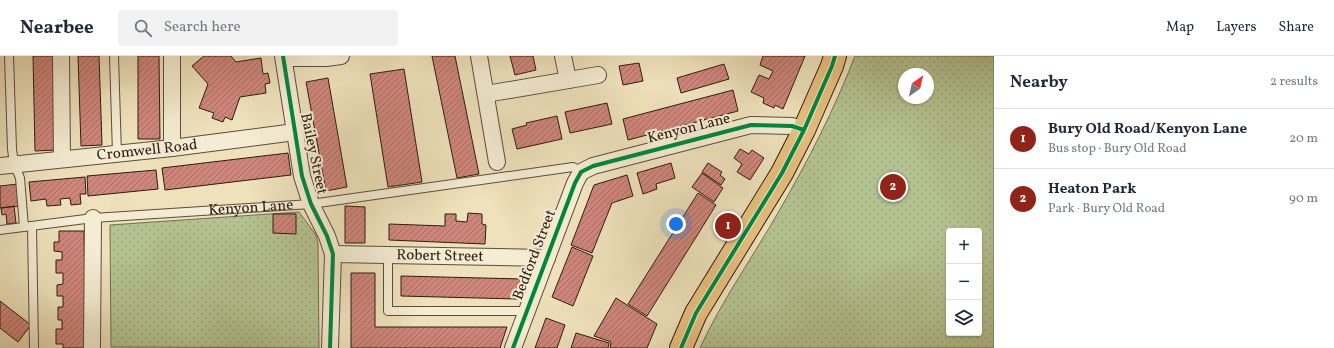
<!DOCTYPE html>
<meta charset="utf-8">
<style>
:root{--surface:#fff;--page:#f2f2f3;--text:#1f2937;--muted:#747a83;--line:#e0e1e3;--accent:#8f2418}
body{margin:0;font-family:Vollkorn,serif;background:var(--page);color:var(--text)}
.controls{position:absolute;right:12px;bottom:12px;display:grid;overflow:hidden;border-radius:4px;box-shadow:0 1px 3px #0004}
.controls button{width:36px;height:36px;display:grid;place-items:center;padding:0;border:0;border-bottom:1px solid var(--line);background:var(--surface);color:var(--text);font:20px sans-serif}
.compass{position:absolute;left:898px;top:12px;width:36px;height:36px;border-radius:50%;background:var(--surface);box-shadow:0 1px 3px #0004;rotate:34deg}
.you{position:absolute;left:676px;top:168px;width:14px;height:14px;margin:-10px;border:3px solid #fff;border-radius:50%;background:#1a73e8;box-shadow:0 0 0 6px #1a73e833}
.badge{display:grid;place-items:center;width:26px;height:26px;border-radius:50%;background:var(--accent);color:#fff;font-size:13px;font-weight:700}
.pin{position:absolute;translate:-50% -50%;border:2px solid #fff;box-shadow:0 1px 4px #0006}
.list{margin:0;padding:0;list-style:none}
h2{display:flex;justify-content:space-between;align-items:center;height:52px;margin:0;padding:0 16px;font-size:17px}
h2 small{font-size:13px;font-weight:400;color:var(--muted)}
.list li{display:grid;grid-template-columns:26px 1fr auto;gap:12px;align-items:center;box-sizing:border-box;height:60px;padding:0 16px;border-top:1px solid var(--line)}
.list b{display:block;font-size:15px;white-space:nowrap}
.list p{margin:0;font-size:13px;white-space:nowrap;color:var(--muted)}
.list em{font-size:13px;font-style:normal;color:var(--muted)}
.icon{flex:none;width:22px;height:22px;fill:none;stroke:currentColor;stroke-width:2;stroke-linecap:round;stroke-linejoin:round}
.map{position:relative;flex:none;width:994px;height:292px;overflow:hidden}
header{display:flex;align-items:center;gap:24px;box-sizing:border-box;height:56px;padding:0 20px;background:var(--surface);border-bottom:1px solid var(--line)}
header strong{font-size:19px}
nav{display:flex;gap:22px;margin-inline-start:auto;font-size:14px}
.search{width:280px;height:36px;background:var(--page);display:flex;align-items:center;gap:10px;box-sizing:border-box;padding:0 14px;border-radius:4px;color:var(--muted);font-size:15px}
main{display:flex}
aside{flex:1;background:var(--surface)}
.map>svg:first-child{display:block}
.park{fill:url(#park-dots);stroke:#717052;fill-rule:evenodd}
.building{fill:url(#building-hatch);stroke:#2d1c12}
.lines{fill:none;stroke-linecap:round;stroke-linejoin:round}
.lane-casing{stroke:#5d4d3c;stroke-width:10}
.street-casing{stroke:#5d4d3c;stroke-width:18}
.primary-casing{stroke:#2d1c12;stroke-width:24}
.lane{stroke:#f4ecd3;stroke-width:8}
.street{stroke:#f4ecd3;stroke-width:16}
.primary{stroke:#e7c07e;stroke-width:22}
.cycleway-casing{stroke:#f4ecd3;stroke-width:6}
.cycleway{stroke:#00873e;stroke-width:4}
.labels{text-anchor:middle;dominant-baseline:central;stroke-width:4;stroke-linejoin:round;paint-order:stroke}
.street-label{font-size:15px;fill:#2d1c12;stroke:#f4ecd3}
</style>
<header>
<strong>Nearbee</strong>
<div class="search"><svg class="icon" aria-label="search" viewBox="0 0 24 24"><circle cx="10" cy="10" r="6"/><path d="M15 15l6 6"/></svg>Search here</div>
<nav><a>Map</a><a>Layers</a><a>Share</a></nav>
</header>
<main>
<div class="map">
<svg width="994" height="292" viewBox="0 0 994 292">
<defs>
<pattern id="park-dots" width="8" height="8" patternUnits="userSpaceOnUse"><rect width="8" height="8" fill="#b5c392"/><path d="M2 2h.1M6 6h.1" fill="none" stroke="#9ca77d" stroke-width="1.8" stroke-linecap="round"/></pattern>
<pattern id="building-hatch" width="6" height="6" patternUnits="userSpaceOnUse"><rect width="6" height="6" fill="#cf867b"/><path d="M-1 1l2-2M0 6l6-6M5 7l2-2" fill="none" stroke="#a86d63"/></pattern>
</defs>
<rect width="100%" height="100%" fill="#eee1bb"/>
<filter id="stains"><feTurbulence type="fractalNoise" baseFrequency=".005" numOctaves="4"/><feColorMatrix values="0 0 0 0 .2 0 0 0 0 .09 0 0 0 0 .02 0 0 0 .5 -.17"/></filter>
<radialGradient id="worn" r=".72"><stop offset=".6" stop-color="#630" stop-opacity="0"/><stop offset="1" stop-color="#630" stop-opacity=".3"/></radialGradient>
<!-- park -->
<path class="park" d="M855,0H994V292H700C722,244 753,201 779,155C808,105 834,54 855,0ZM904,18H928V42H904ZM949,175H979V277H949Z
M299,156L316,179L318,187L319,292L111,291L110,169Z"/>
<!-- building -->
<path class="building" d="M33,0H54L56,94L35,95Z
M78,0H99L102,89L81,90Z
M138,0H159L160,83H138Z
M204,0H231L236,6L261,2L263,18L268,17L270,27L265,28L266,37L240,41L232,64L225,61L223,66L212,62L214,57L199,52L208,28L192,10Z
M432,0H455L479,118L457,122Z
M510,0H533L536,14L515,19Z
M763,0H805L783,53L775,49L774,52L763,47L764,42L751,36L759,19L769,23L773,15L760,9Z
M639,7L643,25L623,29L619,10Z
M724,8L729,23L681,37L677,22Z
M404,13L422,126L388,131L370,18Z
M328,22L347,131L326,135L306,26Z
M733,34L738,55L628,84L623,63Z
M607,47L612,68L570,77L565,56Z
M557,60L562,83L517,93L512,73L527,69L526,67Z
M740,93L749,98L752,94L764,102L750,124L737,116L742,108L734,102Z
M288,97L291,119L165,134L162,112Z
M671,107L675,122L656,128L657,133L643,138L637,117Z
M708,107L722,116L720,119L725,123L721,129L702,116Z
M156,114L158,133L88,140L87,120Z
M702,117L723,132L714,146L692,131Z
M627,119L633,140L612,147L592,197L571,189L594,129Z
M85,121L86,138H80L81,148L71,149L70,142L60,143L61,149L47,150L46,143L31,145L29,126Z
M18,128L20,150L0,152V130Z
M698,137L716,149L647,260L628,248Z
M14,150L16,167L7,168L6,158L2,159L1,152Z
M345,150L365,151V187H345Z
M468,157L482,158V168L486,169L485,188L389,184V168L445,170V158H456V165L467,166Z
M273,158H296V178L273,177Z
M59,175H84L86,292H63V288H56V273H62V264H58V251H63V240H57V229L63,228V217H56V204H62V196L54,195V186H59Z
M572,191L593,200L573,250L552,241Z
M351,217H375V271H507L500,292H351Z
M401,220L523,223L517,243L401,240Z
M616,242L657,268L647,292H610L611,286L594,280Z
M0,245L31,269L18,286L0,272Z
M546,262L565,269L557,292H535Z
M576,277L609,287L608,292H571Z"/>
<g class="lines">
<defs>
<g id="lane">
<path d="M9,0L12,93L14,108L20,122L24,171"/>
<path d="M114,0L117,98"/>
<path d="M32,170L34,292"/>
<path id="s1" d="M0,174L93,162L311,148L573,111L581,116"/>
<path d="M388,200V255H526"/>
</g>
<g id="street">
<path d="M61,0L62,103"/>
<path d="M283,0L302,120L311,148L327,180L333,198L330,292"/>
<path d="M479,0L497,106"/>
<path d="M563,0L568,24"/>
<path d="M284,2H326L341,0"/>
<path d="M486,38L598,19"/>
<path d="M172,92V0"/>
<path id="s2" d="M0,110L172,92L295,76"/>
<path id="s3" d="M333,198L547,202"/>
<path d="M92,292L93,162"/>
<path d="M513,292L575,127L581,116L593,110L751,69L792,70L804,74"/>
</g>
<path id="primary" d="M681,292L696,257L782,117L804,74L832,10L835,0"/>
</defs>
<!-- lane casing -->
<use href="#lane" class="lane-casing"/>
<!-- street casing -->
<use href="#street" class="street-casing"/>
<!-- primary casing -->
<use href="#primary" class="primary-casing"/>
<!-- lane -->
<use href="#lane" class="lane"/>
<!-- street -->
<use href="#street" class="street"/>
<!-- primary -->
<use href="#primary" class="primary"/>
<defs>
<path id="cycleway" d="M283,0L302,120L311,148L327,180L333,198L330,292
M513,292L575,127L581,116L593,110L751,69L792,70L804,74
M681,292L696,257L782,117L804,74L832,10L835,0"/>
</defs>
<!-- cycleway casing -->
<use href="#cycleway" class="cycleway-casing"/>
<!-- cycleway -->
<use href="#cycleway" class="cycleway"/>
</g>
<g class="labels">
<!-- street labels -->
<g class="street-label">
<text transform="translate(689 73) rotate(-14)">Kenyon Lane</text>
<text stroke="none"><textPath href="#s2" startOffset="148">Cromwell Road</textPath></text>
<text transform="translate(313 98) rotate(78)">Bailey Street</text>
<text stroke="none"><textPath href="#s1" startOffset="252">Kenyon Lane</textPath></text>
<text transform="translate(535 199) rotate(-69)">Bedford Street</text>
<text stroke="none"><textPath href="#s3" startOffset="107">Robert Street</textPath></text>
</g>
</g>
<rect width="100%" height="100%" filter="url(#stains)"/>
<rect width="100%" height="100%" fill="url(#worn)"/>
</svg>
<div class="controls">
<button>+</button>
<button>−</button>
<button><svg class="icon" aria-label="layers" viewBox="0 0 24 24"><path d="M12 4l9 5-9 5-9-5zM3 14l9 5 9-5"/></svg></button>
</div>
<svg class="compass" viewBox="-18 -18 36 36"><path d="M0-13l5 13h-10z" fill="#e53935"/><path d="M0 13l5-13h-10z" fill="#747a83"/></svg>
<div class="you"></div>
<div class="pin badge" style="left:728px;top:170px">1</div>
<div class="pin badge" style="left:893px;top:131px">2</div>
</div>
<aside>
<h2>Nearby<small>2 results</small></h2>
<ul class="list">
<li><span class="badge">1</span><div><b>Bury Old Road/Kenyon Lane</b><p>Bus stop · Bury Old Road</p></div><em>20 m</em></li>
<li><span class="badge">2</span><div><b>Heaton Park</b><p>Park · Bury Old Road</p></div><em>90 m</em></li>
</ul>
</aside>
</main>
